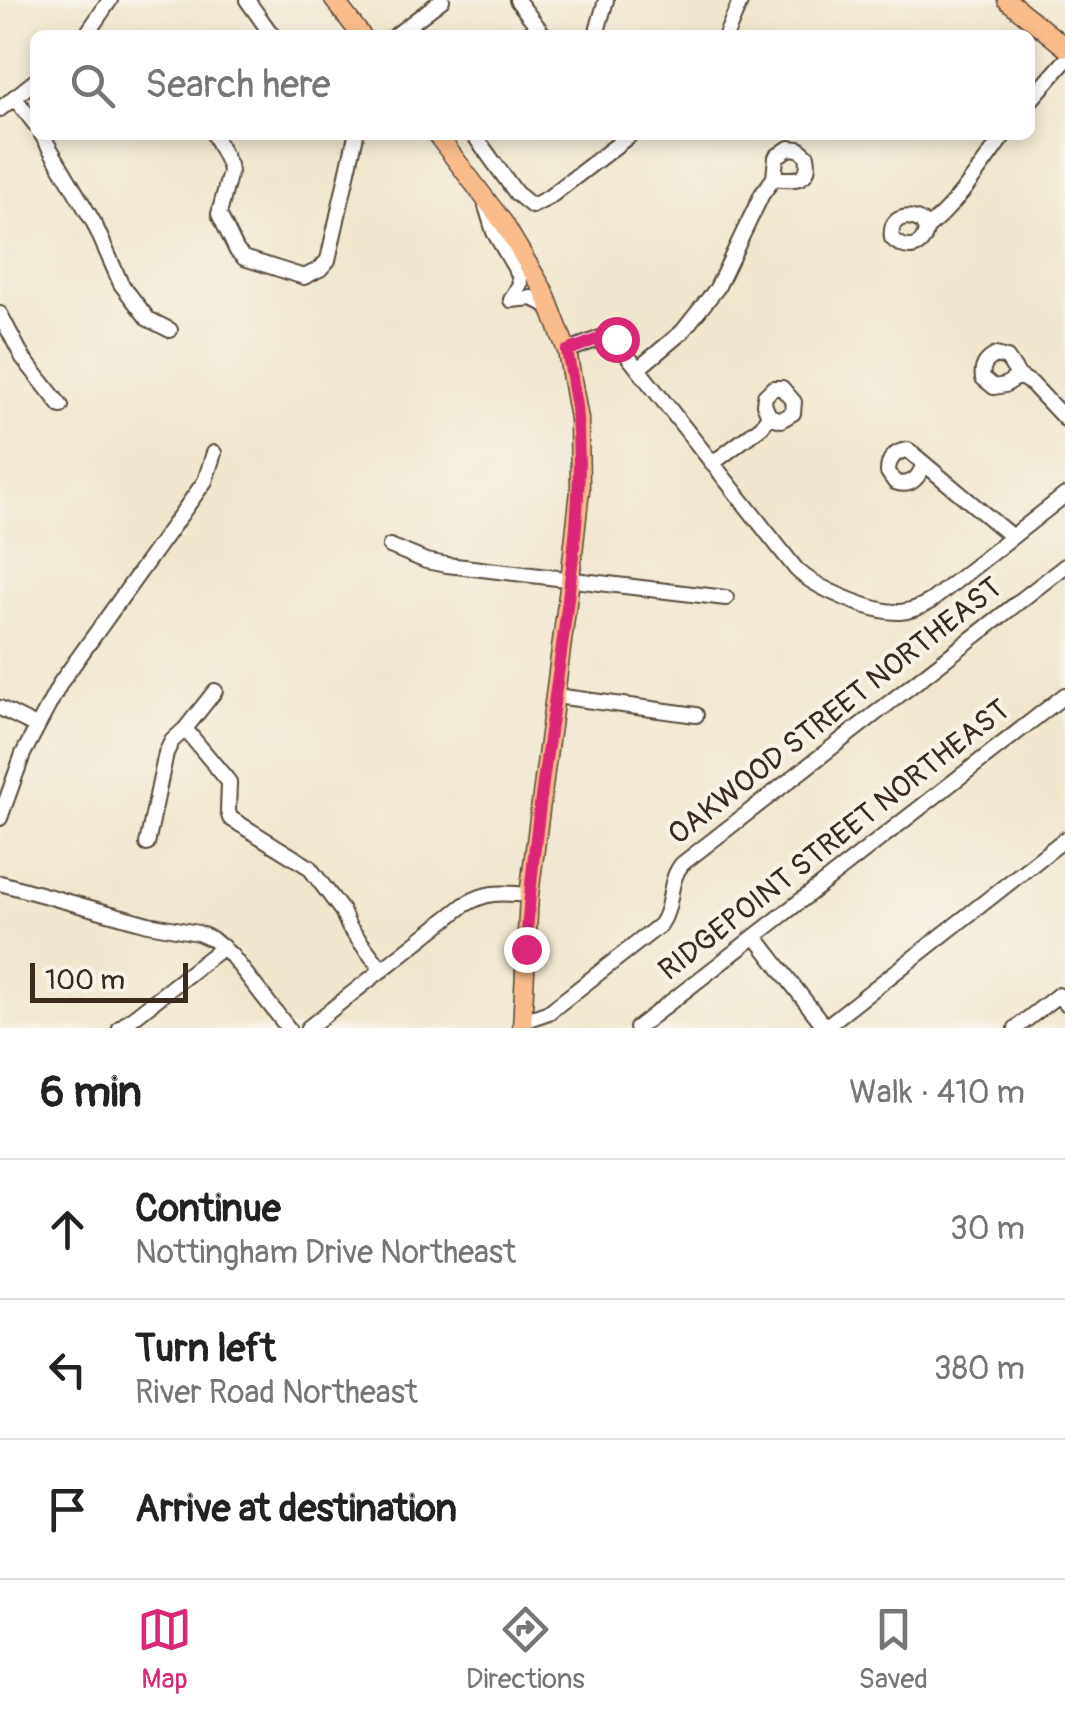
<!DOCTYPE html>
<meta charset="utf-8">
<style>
:root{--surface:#fff;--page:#f2f2f2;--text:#222;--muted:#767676;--line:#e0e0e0;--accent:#db2777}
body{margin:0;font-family:Pangolin,sans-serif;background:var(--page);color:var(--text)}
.scale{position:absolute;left:30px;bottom:25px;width:158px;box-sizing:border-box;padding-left:10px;border:5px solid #3b2a1e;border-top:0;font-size:28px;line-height:35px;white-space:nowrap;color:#3b2a1e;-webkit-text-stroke:8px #f7f3e8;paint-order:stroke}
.stop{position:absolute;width:30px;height:30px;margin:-22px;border:8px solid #db2777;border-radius:50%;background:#fff}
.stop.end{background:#db2777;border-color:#fff;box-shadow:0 2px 10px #0008}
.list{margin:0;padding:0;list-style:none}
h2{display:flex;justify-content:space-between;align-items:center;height:130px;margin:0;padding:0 40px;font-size:42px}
h2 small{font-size:32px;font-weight:400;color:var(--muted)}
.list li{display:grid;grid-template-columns:65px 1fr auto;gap:30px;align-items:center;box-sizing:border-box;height:140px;padding:0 40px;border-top:2px solid var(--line)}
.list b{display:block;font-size:38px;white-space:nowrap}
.list p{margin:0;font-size:32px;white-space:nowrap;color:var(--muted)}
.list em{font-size:32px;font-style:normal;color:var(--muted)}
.icon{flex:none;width:55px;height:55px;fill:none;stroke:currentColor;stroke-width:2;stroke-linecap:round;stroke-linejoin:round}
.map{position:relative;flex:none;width:1065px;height:1028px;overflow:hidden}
.search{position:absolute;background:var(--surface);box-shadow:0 5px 15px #0003;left:30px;right:30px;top:30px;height:110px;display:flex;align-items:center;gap:25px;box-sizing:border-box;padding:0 35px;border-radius:15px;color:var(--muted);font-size:38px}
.sheet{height:550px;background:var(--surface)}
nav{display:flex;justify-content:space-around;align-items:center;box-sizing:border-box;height:140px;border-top:2px solid var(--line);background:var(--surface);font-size:28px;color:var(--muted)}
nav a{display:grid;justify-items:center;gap:5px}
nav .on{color:var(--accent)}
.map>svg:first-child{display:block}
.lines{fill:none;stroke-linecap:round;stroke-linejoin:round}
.minor-casing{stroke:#564639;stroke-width:18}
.major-casing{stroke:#564639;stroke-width:21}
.minor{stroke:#fff;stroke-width:14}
.major{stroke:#f9bc8a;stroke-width:18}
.route{stroke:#db2777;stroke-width:12}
.labels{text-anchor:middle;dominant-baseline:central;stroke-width:8;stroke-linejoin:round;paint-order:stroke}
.street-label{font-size:30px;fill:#3b2a1e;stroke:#f7f3e8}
</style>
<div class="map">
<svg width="1065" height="1028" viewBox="0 0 1065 1028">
<rect width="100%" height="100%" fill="#f7f3e8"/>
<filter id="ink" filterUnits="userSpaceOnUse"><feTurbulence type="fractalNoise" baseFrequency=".01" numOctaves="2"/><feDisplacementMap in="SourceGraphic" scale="20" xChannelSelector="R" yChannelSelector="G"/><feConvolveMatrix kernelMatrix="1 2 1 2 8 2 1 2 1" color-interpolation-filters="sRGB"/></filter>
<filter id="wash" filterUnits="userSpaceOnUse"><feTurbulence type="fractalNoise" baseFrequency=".0048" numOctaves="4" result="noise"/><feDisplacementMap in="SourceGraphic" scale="40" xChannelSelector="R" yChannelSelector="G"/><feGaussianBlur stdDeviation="2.25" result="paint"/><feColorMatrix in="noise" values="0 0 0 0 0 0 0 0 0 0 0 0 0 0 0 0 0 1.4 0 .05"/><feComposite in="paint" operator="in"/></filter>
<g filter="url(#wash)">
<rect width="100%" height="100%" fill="#f1e7cf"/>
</g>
<g filter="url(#ink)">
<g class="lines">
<defs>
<path id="minor" d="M247,0L272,35
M517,0L544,35
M86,35L110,0
M396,35L442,0
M596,35L606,0
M726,35L741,0
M14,97L35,124
M1030,101L1065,61
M0,109L35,81
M42,135L94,223L121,284L148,319L170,330
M214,135L229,165L230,172L219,214L237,251L244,258L304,277L320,269L328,260L356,135
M474,135L516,193L532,206L548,198L630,135
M486,206L494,232L519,275L520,284L511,300
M926,229L921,221C905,213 889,218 892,238C905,252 924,250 926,229C958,203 980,168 1004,135
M511,300L532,298L551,307
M0,314L23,358L61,406
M567,351L608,335L612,336L796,569C815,588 873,613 900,612C912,611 921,607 931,601L1065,495
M639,368L682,332L717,288L762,194L774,178L776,157L789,148L799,149L807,156C812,183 793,180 774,178
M1019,376L1005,385L994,387L983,378C981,366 986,360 996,355L1007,358L1019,376L1032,384L1065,419
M773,388H782L794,402L793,413L781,420L769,416L764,404L765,396Z
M713,463L762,426L769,416
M924,464C919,477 911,488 895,482L888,472C888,459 895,451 908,450L1012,537
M390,546L426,561L447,565L726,598
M215,691L185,729L229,782L228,811L230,818L309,867L342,911L349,927L382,970
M556,696L696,715
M0,708L36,726
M0,818L23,754L61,682L205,481L214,453
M147,844L166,753L172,741L186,728
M0,883L148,924L198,933L212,939L231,955L288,1028
M755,936L825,1027
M523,1021L549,1012L660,925C674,906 667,882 682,864L1065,566
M120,1028L223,947
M308,1028L464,905C489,890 502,893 529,895
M637,1028L1065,695
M824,1028L1065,839
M1016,1028L1058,995L1065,1003"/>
<path id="major" d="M334,0L361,35
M1007,0L1065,47
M437,135L503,222L544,291L567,351L579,419L580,490L570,580L529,895L522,1028"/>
</defs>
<!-- minor casing -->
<use href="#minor" class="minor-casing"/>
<!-- major casing -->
<use href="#major" class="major-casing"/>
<!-- minor -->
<use href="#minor" class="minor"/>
<!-- major -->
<use href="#major" class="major"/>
</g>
</g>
<g class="lines" filter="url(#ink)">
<!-- route -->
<path class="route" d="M526,949C532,843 550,737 564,631C576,533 589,449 567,351L608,335L616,339"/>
</g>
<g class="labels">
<!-- street labels -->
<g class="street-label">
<text transform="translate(835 711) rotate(-38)">OAKWOOD STREET NORTHEAST</text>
<text transform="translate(834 840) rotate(-38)">RIDGEPOINT STREET NORTHEAST</text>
</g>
</g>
</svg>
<div class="scale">100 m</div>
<div class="stop" style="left:616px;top:339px"></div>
<div class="stop end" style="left:526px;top:949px"></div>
<div class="search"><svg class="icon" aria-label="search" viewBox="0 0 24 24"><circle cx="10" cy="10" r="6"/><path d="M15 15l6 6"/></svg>Search here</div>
</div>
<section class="sheet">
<h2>6 min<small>Walk · 410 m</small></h2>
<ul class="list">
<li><svg class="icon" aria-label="ahead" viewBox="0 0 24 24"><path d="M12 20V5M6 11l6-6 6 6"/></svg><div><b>Continue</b><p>Nottingham Drive Northeast</p></div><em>30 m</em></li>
<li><svg class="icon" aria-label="left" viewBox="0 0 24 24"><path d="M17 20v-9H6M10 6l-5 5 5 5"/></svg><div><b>Turn left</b><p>River Road Northeast</p></div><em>380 m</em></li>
<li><svg class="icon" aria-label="arrive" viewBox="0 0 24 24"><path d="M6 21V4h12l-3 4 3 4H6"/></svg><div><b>Arrive at destination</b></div></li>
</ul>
</section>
<nav>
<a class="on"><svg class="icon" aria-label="map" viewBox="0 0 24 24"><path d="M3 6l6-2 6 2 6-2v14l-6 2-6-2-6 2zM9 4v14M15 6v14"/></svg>Map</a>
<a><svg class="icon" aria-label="directions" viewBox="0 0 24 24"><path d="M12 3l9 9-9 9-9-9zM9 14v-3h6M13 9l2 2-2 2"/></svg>Directions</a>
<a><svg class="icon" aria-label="saved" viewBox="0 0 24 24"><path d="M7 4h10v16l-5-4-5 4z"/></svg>Saved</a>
</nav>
